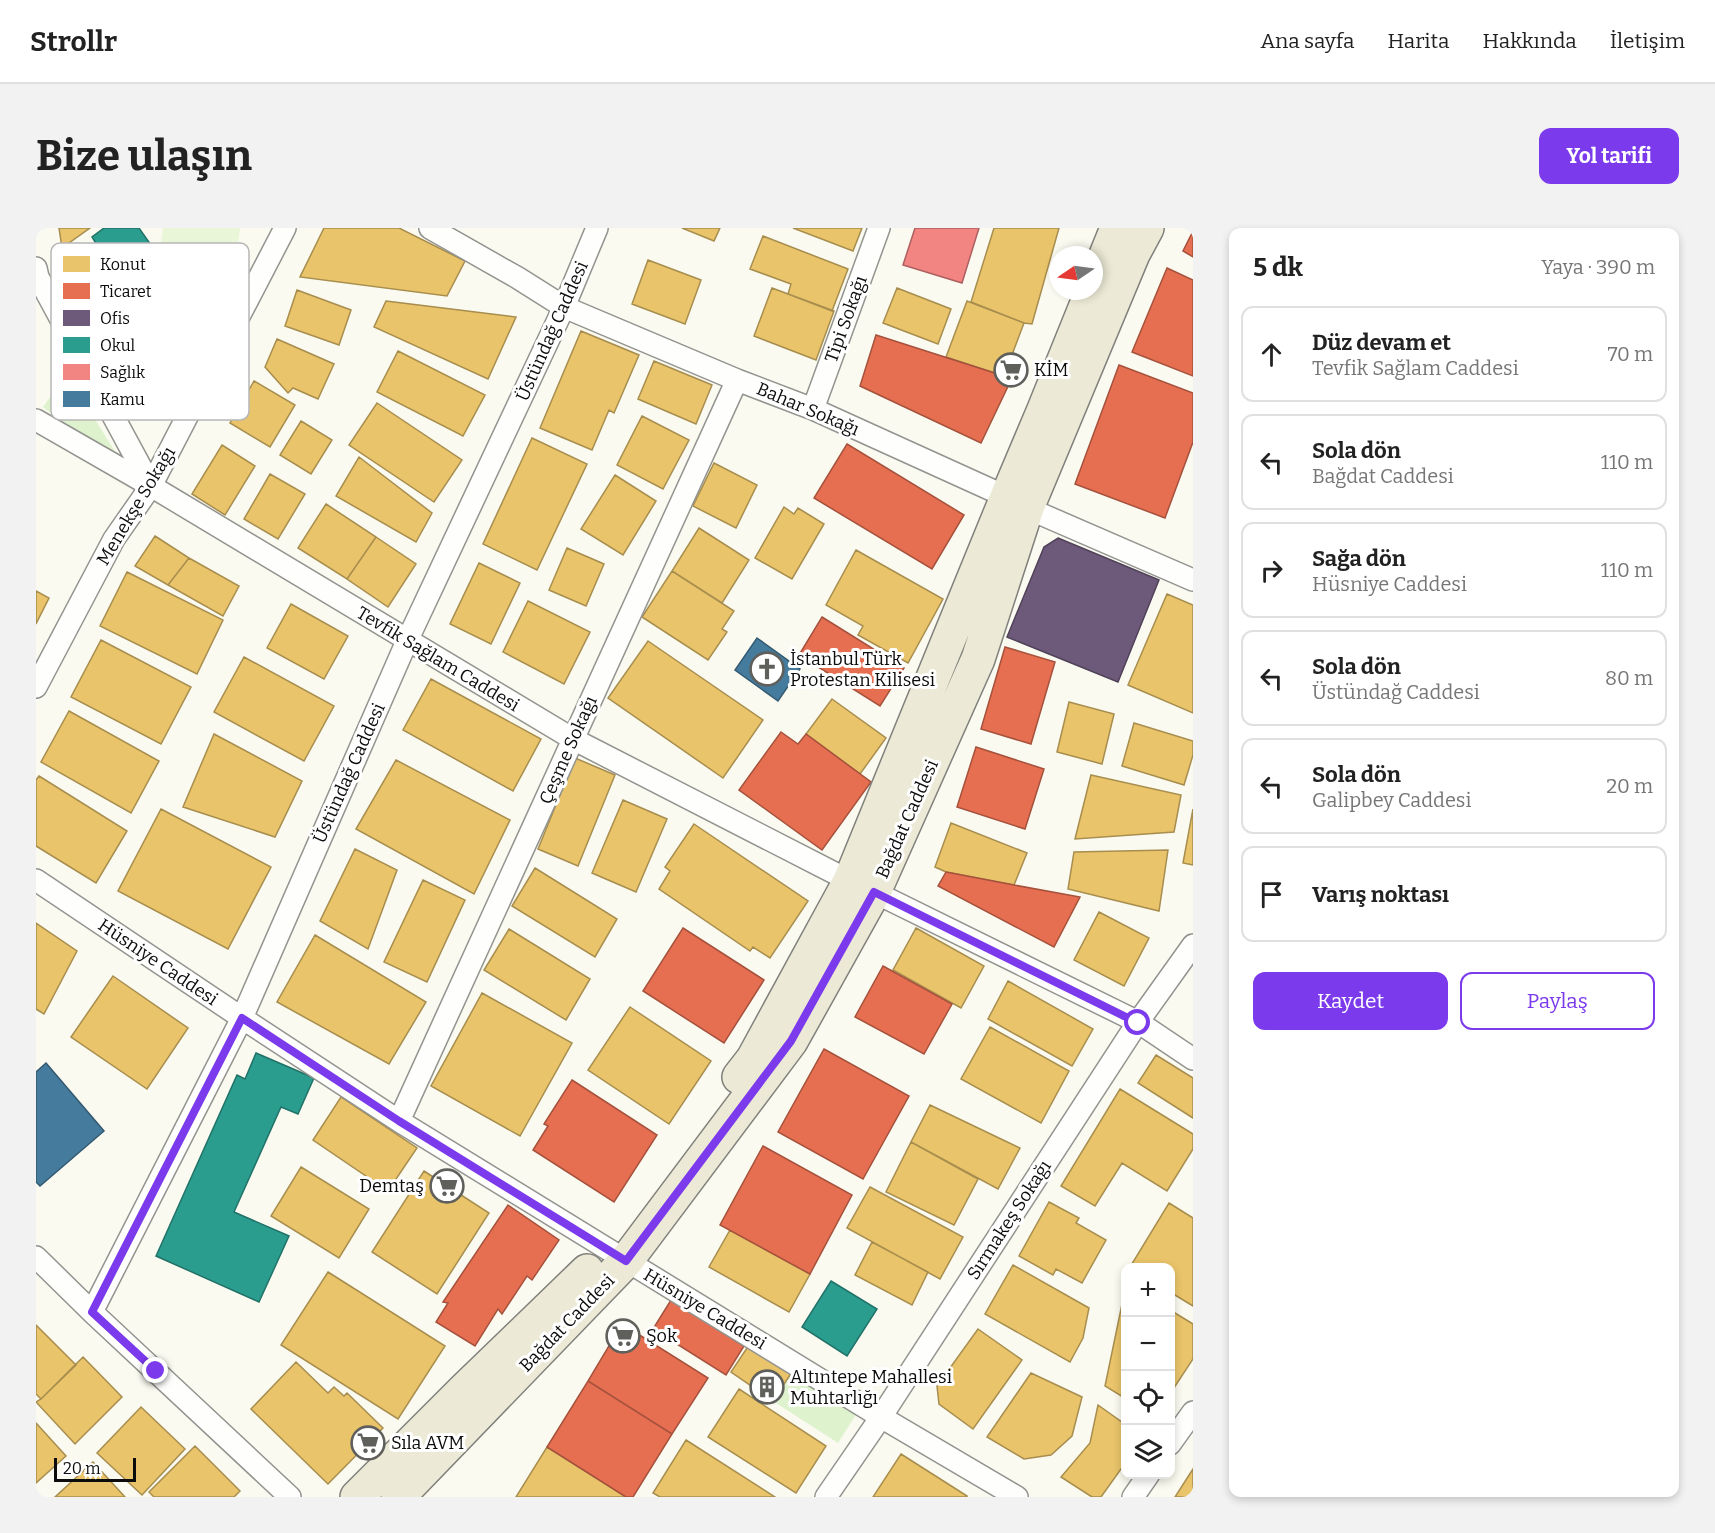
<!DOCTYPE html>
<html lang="tr">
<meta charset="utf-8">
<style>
:root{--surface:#fff;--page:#f2f2f2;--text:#222;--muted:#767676;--line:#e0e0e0;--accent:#7c3aed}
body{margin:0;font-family:Bitter,serif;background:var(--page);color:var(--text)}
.controls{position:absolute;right:18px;bottom:18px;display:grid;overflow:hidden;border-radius:12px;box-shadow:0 3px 9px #0003}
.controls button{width:54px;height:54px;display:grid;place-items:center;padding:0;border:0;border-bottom:2px solid var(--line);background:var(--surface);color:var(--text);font:30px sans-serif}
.compass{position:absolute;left:1013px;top:18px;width:54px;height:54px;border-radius:50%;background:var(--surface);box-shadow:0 3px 9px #0003;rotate:257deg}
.scale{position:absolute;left:18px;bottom:15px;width:82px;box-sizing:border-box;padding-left:6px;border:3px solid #0c0c0c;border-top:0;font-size:16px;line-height:21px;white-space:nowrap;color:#0c0c0c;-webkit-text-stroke:4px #fff;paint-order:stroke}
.stop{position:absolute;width:18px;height:18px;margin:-14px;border:4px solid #7c3aed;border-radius:50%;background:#fff}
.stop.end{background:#7c3aed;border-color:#fff;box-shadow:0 2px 6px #0008}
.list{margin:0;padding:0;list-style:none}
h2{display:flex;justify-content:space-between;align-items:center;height:78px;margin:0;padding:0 24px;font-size:26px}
h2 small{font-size:20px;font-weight:400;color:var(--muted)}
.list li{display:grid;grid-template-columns:39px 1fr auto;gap:18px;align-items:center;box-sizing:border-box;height:96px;margin:0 12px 12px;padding:0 12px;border:2px solid var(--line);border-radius:12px}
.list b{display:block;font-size:22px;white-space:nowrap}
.list p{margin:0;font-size:20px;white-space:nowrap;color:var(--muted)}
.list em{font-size:20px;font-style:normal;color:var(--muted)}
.actions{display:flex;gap:12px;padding:18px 24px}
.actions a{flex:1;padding:14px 0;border:2px solid var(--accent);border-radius:12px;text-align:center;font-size:21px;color:var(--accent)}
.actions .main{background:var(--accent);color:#fff}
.icon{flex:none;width:33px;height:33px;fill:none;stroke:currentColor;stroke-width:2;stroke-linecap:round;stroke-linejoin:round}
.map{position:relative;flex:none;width:1157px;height:1269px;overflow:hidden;border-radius:12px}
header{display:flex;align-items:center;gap:36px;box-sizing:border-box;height:84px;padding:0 30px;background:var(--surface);border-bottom:2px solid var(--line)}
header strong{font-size:28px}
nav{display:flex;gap:33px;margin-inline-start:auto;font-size:21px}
.intro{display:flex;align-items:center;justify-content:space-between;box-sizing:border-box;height:144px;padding:0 36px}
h1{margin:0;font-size:42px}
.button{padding:15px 27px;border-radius:12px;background:var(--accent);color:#fff;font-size:21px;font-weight:700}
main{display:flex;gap:36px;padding:0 36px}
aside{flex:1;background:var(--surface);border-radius:12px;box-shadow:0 3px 9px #0003}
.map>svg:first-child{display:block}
.green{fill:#def2cd}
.pitch{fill:#eaf6d8}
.homes{fill:#e9c46a;stroke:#a78d4e;stroke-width:1.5}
.shops{fill:#e76f51;stroke:#a5513c;stroke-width:1.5}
.offices{fill:#6d597a;stroke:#504259;stroke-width:1.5}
.schools{fill:#2a9d8f;stroke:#217268;stroke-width:1.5}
.health{fill:#f28482;stroke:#ad605f;stroke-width:1.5}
.public{fill:#457b9d;stroke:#345a72;stroke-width:1.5}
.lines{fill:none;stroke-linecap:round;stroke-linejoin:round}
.street-casing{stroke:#93938f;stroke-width:24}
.primary-casing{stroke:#80807c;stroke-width:36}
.street{stroke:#fefefd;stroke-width:21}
.primary{stroke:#ecead6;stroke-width:33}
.route{stroke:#7c3aed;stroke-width:8}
.labels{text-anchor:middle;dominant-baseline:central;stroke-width:6;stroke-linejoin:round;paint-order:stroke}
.street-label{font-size:18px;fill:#0c0c0c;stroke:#fff}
.poi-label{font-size:18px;fill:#0c0c0c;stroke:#fff;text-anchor:start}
.key{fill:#fff;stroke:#b6b6b6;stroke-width:1.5}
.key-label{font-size:16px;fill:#0c0c0c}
</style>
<header>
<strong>Strollr</strong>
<nav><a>Ana sayfa</a><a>Harita</a><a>Hakkında</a><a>İletişim</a></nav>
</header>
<div class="intro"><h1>Bize ulaşın</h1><a class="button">Yol tarifi</a></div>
<main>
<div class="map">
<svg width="1157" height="1269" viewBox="0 0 1157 1269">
<rect width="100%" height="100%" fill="#fafaf0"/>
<!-- green -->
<path class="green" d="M31,146L83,230L79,235L7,179Z
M756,1144L821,1185L802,1215L737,1173Z"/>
<!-- pitch -->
<path class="pitch" d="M127,0H204L199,42L123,32Z"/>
<!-- homes -->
<path class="homes" d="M23,0H54L26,20Z
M288,0H363L429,33L411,68L264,49Z
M646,0H684L678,13Z
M757,0H826L817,23Z
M958,0H1023L996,96L988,95L935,74Z
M727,8L812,41L796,83L752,66L755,56L714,41Z
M612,32L665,52L649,96L596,76Z
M736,60L798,83L780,132L718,108Z
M861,60L915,81L902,116L847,95Z
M261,62L315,82L303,117L249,98Z
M350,73L480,89L452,151L338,99Z
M931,73L988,95L968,148L910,129Z
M545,103L603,127L578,185L573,182L556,222L504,200Z
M241,111L298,136L282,171L257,160L252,165L229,139Z
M362,123L449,167L427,208L341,164Z
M618,133L676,157L660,196L602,171Z
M218,153L259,177L234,219L194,195Z
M341,175L426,232L398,274L313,217Z
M606,188L653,212L627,261L581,237Z
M265,193L296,212L275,246L244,227Z
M496,210L551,236L501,342L447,316Z
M186,217L219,238L189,287L156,266Z
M323,229L396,285L380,314L300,268Z
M678,235L721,257L700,300L657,278Z
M234,246L269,266L242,311L208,291Z
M579,247L620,273L587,327L545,301Z
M290,276L340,309L311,351L262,320Z
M748,279L758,286L762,280L788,296L756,351L719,330Z
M663,300L713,332L686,375L636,343Z
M119,308L153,330L132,357L99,338Z
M340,309L380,336L352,379L311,351Z
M531,320L568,336L550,378L513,362Z
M820,322L907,371L872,435L822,407L827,398L790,377Z
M153,330L203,358L187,388L132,357Z
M443,335L484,355L455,416L414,396Z
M636,343L698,383L686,401L691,404L672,432L606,389Z
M91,344L187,392L161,446L64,398Z
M0,363L13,370L0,396Z
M1131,366L1157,377V485L1092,457Z
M492,373L554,404L528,456L467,424Z
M255,376L312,408L288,451L231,420Z
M65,412L155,459L125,516L35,469Z
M612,413L727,492L687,550L572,470Z
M208,429L298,478L268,533L178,484Z
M395,451L505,511L477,563L367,502Z
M796,471L850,510L824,546L770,506Z
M1033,474L1078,486L1066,536L1021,524Z
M33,483L123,533L95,585L5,534Z
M1098,495L1157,513V527L1148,557L1086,538Z
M178,506L266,553L239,609L147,579Z
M539,530L579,547L542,638L502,621Z
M360,532L474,592L438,666L320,601Z
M1055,547L1145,567L1138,604L1039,611Z
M3,548L91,603L60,655L0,618V552Z
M587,572L631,591L600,664L556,645Z
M125,581L235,639L192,721L82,663Z
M1157,581V637L1147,635Z
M915,595L991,625L978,657L910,644L899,639Z
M658,596L772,673L734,730L717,719L714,723L623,661L634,643L629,639Z
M319,621L361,642L332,721L284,693Z
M1132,622L1123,683L1032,661L1038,624Z
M499,640L581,691L559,729L476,678Z
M387,652L429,672L391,754L348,734Z
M1063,684L1113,710L1088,758L1038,732Z
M0,695L41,723L8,786L0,781Z
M880,700L948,738L925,780L857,742Z
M473,701L554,751L530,792L448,742Z
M279,707L390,774L353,836L241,774Z
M77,748L152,800L111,861L35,809Z
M972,753L1057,801L1036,838L952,791Z
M446,765L536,815L484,908L395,858Z
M594,779L675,833L633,896L552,842Z
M954,799L1033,843L1005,895L925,851Z
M1120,827L1157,850V890L1102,855Z
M1084,861L1157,906V921L1131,963L1086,935L1059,978L1025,958Z
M305,869L381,920L352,963L277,912Z
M894,877L984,920L962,961L875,914Z
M875,914L942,951L918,997L850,964Z
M265,939L333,981L303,1030L235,988Z
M388,943L453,985L401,1066L336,1024Z
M834,959L927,1009L904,1051L811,1000Z
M1013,974L1043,990L1040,995L1070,1012L1046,1055L1020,1041L1017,1047L983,1028Z
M1133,975L1157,990V1078L1134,1064V1040L1094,1039Z
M694,1002L774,1046L753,1084L673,1039Z
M836,1014L892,1044L876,1077L819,1047Z
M977,1037L1053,1080L1047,1110L1034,1134L949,1086Z
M292,1044L409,1118L362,1191L245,1117Z
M1090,1057V1171L1069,1158Z
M1134,1082L1157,1096V1131L1134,1166Z
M0,1097L40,1137L5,1171L0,1166Z
M942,1101L986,1132L937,1201L903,1176L901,1158Z
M713,1117L756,1144L737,1173L695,1144Z
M47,1129L86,1169L39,1216L0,1174L5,1171Z
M260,1134L292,1165L298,1159L308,1168L311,1165L347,1200L292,1256L215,1181Z
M995,1145L1046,1169L1036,1208L1015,1227L988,1231L951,1209Z
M703,1161L790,1218L760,1265L672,1209Z
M1062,1177L1090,1197V1234L1065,1269H1056L1025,1249L1054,1215Z
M105,1179L149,1221L106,1267L61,1225Z
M0,1195L30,1228L0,1255Z
M650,1212L739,1269H624L617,1265Z
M159,1218L204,1263L198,1269H118L113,1264Z
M511,1219L590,1269H480Z
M865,1226L931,1268V1269H837Z
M57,1234L89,1269H19Z
M1157,1241V1269H1139Z"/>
<!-- shops -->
<path class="shops" d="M1157,3V29L1147,23Z
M1131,40L1157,52V148L1096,124Z
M840,107L968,148L975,152L945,215L824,158Z
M1083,137L1157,165V214L1129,290L1039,256Z
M811,216L928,287L896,341L778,270Z
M786,389L868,440L844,478L763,427Z
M969,419L1019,434L995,516L945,501Z
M745,504L762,516L770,506L835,554L786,622L703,562Z
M940,519L1008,541L989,601L921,579Z
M910,644L978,657L1044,669L1018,719L902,658Z
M647,700L728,752L688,815L607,763Z
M847,738L916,776L888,826L819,789Z
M788,821L873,868L827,951L742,904Z
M536,852L621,907L578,974L497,922L512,898L508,896Z
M727,918L816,967L774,1046L684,997Z
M472,977L523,1012L496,1052L491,1048L466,1086L462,1081L439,1118L400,1094L412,1075L407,1074Z
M635,1072L708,1118L690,1147L617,1101Z
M586,1096L672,1150L636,1206L552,1153Z
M552,1153L636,1206L597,1269H590L511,1219Z"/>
<!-- offices -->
<path class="offices" d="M1022,310L1123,352L1082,454L971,409L1008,319Z"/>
<!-- schools -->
<path class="schools" d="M68,0H103L115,17L83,38L79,32L62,44L49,25L61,17L56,9Z
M220,825L278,850L262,886L245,879L198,984L253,1008L223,1074L120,1028L201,847L209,851Z
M795,1053L841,1081L811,1128L766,1099Z"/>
<!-- health -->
<path class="health" d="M879,0H943L926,55L867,37Z"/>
<!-- public -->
<path class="public" d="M721,410L764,441L742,473L699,442Z
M10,835L68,903L4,958L0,954V844Z"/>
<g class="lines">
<defs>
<path id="street" d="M394,0L482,50L528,79L701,152L777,181L971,269L991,280L1157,352
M0,40L2,49L115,258
M777,181L843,0
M0,192L115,258L537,511L814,653
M0,459L78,311L115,258L249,0
M0,652L206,790L363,893L845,1189L981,1269
M838,664L1102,794L1157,831
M363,893L701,152
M0,1029L56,1084L254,1269
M56,1084L206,790L371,413L528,79L561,0
M1134,1216L1157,1184
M790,1269L845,1189L1102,794L1157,717
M1097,1269L1113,1246"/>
<path id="primary" d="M1058,57L1081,0
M703,849L717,831L814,653L971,269L1007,184L1056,63
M321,1269L428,1162L551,1043
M362,1269L590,1033L755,813L838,664L942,431L991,280L1097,26L1111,0"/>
</defs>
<!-- street casing -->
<use href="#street" class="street-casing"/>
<!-- primary casing -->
<use href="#primary" class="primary-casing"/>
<!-- street -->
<use href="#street" class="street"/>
<!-- primary -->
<use href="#primary" class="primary"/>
</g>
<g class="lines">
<!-- route -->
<path class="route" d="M120,1143L56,1084L206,790L363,893L590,1033L755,813L838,664L1102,795"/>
</g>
<!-- icons -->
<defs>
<symbol id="supermarket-ring" viewBox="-11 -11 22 22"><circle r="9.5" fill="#fff" stroke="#5f5f5c" stroke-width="1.5"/><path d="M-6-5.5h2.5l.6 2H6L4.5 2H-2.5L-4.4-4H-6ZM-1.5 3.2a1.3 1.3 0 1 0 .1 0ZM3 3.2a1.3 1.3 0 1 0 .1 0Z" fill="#5f5f5c"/></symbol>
<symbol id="church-ring" viewBox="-11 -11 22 22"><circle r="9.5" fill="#fff" stroke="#5f5f5c" stroke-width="1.5"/><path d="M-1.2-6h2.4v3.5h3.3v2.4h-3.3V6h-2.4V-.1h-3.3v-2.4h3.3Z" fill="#5f5f5c"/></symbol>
<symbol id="building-ring" viewBox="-11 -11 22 22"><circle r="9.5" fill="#fff" stroke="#5f5f5c" stroke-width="1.5"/><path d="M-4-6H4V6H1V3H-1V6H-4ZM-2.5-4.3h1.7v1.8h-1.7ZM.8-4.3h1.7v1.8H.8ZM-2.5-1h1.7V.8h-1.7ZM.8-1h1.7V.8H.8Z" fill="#5f5f5c"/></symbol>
</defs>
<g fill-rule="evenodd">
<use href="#supermarket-ring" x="956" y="123" width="38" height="38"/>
<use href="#church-ring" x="712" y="422" width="38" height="38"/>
<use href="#supermarket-ring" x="392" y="939" width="38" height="38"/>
<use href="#supermarket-ring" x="568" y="1089" width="38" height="38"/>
<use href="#building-ring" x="712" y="1140" width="38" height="38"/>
<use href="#supermarket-ring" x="313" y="1196" width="38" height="38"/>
</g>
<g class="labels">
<!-- street labels -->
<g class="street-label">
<text transform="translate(810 91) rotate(-70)">Tipi Sokağı</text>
<text transform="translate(516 103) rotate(-66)">Üstündağ Caddesi</text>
<text transform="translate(772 181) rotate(23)">Bahar Sokağı</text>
<text transform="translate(100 278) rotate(-59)">Menekşe Sokağı</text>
<text transform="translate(402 431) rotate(31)">Tevfik Sağlam Caddesi</text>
<text transform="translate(532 522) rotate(-66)">Çeşme Sokağı</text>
<text transform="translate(313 545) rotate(-66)">Üstündağ Caddesi</text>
<text transform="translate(871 591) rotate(-66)">Bağdat Caddesi</text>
<text transform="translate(122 734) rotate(34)">Hüsniye Caddesi</text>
<text transform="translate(973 992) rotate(-57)">Sırmakeş Sokağı</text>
<text transform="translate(669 1081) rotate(31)">Hüsniye Caddesi</text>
<text transform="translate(531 1095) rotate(-46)">Bağdat Caddesi</text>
</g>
<!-- poi labels -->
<g class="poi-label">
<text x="998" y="142">KİM</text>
<text x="754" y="431">İstanbul Türk<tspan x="754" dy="21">Protestan Kilisesi</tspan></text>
<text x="388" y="958" text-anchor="end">Demtaş</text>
<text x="610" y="1108">Şok</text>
<text x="754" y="1149">Altıntepe Mahallesi<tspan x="754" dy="21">Muhtarlığı</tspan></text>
<text x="355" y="1215">Sıla AVM</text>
</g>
</g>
<!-- legend -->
<rect x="15" y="15" width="198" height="177" rx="9" class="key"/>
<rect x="27" y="28" width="27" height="16" fill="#e9c46a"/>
<rect x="27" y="55" width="27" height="16" fill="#e76f51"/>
<rect x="27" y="82" width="27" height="16" fill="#6d597a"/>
<rect x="27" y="109" width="27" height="16" fill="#2a9d8f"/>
<rect x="27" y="136" width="27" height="16" fill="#f28482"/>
<rect x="27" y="163" width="27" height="16" fill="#457b9d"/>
<g class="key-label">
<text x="64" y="42">Konut</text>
<text x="64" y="69">Ticaret</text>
<text x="64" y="96">Ofis</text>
<text x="64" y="123">Okul</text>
<text x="64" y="150">Sağlık</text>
<text x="64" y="177">Kamu</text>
</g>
</svg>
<div class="controls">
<button>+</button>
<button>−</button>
<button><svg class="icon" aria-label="locate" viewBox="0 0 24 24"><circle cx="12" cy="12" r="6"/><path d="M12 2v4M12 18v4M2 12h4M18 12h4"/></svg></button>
<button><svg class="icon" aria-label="layers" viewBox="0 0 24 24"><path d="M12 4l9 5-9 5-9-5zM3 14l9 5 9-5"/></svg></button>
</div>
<svg class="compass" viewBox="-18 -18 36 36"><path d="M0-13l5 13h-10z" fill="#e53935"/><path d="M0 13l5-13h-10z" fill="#767676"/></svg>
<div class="scale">20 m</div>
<div class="stop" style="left:1102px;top:795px"></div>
<div class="stop end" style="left:120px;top:1143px"></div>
</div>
<aside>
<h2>5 dk<small>Yaya · 390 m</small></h2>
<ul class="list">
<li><svg class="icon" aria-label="ahead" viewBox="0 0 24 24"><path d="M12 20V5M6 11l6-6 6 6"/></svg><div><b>Düz devam et</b><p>Tevfik Sağlam Caddesi</p></div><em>70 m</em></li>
<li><svg class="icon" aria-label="left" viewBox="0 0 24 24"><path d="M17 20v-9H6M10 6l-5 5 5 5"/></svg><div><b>Sola dön</b><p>Bağdat Caddesi</p></div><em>110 m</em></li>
<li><svg class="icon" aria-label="right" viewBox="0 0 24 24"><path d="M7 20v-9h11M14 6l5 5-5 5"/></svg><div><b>Sağa dön</b><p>Hüsniye Caddesi</p></div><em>110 m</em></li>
<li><svg class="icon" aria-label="left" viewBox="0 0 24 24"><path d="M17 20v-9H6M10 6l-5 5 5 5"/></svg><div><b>Sola dön</b><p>Üstündağ Caddesi</p></div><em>80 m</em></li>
<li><svg class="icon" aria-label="left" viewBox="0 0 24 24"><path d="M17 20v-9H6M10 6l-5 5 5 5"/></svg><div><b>Sola dön</b><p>Galipbey Caddesi</p></div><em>20 m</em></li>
<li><svg class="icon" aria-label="arrive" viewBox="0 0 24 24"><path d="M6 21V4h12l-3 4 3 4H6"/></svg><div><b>Varış noktası</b></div></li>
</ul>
<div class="actions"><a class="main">Kaydet</a><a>Paylaş</a></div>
</aside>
</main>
